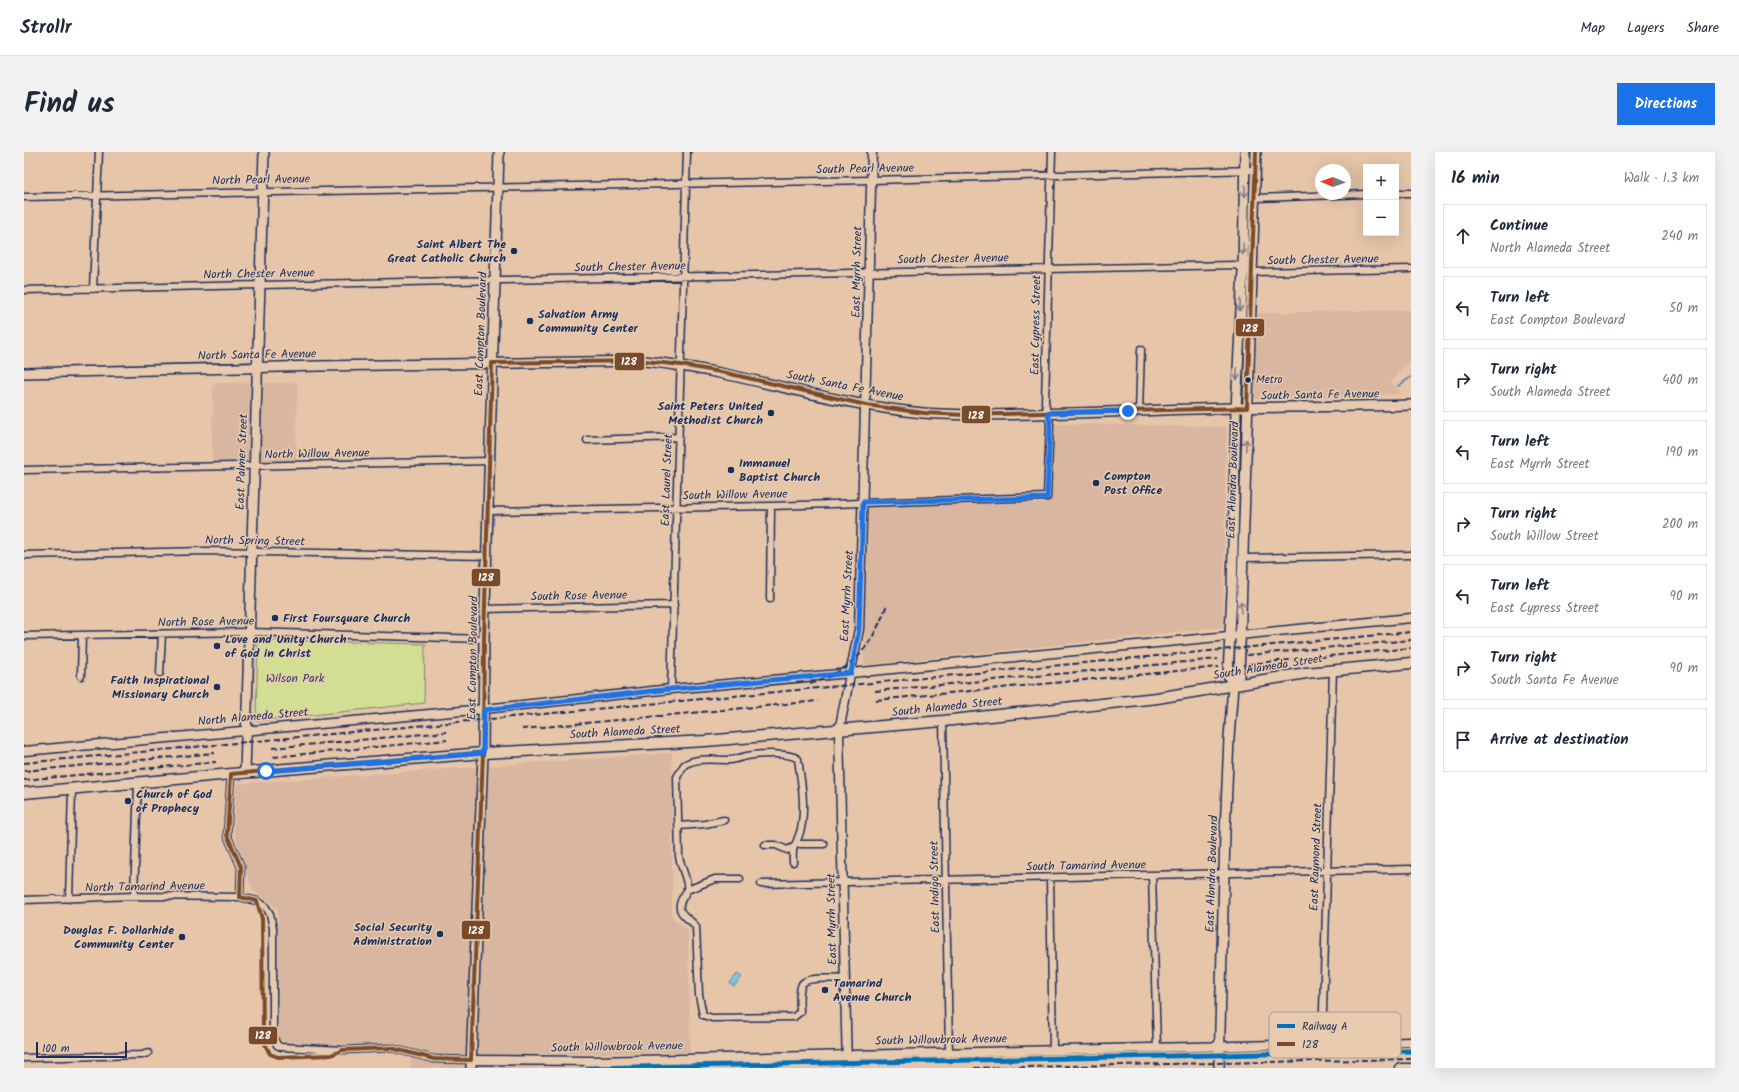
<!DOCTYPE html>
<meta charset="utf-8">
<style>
:root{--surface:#fff;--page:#f2f2f3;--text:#1f2937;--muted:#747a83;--line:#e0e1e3;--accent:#1a73e8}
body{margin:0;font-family:Kalam,sans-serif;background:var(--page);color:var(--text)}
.controls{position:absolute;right:12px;top:12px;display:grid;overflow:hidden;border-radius:0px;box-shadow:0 4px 16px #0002}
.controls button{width:36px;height:36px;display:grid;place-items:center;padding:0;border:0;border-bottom:1px solid var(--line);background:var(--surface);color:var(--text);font:20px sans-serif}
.compass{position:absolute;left:1291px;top:12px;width:36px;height:36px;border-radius:50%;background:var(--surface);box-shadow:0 4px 16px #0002;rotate:272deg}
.scale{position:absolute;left:12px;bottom:10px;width:91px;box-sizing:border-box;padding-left:4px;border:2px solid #1b2f5e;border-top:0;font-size:11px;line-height:14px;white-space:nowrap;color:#1b2f5e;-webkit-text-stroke:3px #e8cbaf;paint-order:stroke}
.stop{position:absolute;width:12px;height:12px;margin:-9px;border:3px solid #1a73e8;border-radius:50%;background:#fff}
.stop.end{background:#1a73e8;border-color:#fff;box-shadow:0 1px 4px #0008}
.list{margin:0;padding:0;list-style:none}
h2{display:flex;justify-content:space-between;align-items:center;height:52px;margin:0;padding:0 16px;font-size:17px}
h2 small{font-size:13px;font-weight:400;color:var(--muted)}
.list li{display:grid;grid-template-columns:26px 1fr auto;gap:12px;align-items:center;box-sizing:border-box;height:64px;margin:0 8px 8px;padding:0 8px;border:1px solid var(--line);border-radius:0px}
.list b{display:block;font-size:15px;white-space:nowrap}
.list p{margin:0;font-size:13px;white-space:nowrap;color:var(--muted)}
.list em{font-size:13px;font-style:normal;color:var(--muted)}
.icon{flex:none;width:22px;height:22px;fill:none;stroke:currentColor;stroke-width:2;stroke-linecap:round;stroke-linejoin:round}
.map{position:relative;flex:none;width:1387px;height:916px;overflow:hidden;border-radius:0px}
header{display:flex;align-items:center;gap:24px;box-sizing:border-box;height:56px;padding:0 20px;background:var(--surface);border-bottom:1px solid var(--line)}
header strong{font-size:19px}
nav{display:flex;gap:22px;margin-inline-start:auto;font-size:14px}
.intro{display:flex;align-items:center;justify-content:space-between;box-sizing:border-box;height:96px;padding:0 24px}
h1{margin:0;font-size:28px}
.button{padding:10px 18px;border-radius:0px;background:var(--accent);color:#fff;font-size:14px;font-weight:700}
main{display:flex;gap:24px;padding:0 24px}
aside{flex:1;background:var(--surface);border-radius:0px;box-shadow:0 4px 16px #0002}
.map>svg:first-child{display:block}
.built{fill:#d8b69f}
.green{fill:#d2df92;stroke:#768778}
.water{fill:#82c4e3;stroke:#5988ae}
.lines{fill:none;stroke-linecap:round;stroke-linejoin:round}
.stream{stroke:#5988ae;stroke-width:2}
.minor-casing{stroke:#1b2f5e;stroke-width:9}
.tertiary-casing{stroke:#1b2f5e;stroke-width:11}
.secondary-casing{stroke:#1b2f5e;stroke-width:12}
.primary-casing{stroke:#1b2f5e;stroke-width:13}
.minor{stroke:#e8cbaf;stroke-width:6}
.tertiary{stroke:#e8cbaf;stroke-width:8}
.secondary{stroke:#e8cbaf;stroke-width:9}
.primary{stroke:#e8cbaf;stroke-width:10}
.tram{stroke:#1b2f5e;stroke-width:1}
.rail{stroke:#1b2f5e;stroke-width:2;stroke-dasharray:6 3;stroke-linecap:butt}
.bus-1-casing{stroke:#e8cbaf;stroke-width:7}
.bus-1{stroke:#7a4b2a;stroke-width:4}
.rail-1-casing{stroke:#e8cbaf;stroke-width:8}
.rail-1{stroke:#0072bc;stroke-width:5}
.oneway{stroke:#827d86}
.route{stroke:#1a73e8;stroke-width:5}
.poi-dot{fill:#1b2f5e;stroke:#e8cbaf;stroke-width:1.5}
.labels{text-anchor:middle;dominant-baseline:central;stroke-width:3;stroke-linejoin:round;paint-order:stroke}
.bus-label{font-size:11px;fill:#1b2f5e;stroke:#e8cbaf;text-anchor:start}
.street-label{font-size:12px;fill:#1b2f5e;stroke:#e8cbaf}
.poi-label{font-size:12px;font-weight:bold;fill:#1b2f5e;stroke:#e8cbaf;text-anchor:start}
.park-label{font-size:12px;fill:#2d4163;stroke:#e8cbaf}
.key{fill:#e8cbaf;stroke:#aa9c97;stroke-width:1}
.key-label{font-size:11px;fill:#1b2f5e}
.line-badge{stroke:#e8cbaf;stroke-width:1.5}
.badge-label{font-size:11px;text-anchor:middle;font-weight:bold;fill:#fff}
</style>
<header>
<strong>Strollr</strong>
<nav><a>Map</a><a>Layers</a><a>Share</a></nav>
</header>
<div class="intro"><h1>Find us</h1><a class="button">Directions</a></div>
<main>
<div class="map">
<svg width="1387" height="916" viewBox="0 0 1387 916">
<rect width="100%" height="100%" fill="#e6c5a9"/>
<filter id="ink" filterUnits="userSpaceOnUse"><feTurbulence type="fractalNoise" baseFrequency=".025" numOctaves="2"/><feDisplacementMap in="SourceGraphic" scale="8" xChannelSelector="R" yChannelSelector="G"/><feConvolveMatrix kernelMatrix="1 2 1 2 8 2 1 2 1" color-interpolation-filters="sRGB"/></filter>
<g filter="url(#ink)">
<!-- built -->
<path class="built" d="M1387,158V207L1366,230L1378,242L1230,247L1234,161Z
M189,231H273L272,309L188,310Z
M1031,272L1202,275L1199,475L840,513L844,354L1022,351L1028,342Z
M648,601V765L664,779L666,900L513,902V916H387L388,895L264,892L255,886L254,757L228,738L210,679L212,632Z"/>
<!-- green -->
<path class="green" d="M234,488L401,492L400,551L232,569Z"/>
<!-- water -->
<path class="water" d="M713,822L718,825L710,834L706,831Z"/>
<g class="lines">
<!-- stream -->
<path class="stream" d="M1374,234L1387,225"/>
<defs>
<path id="minor" d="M1372,41H1387
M0,45L848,28L1231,18
M1232,46L1342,42
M69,137L75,0
M0,138L1212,113L1219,118L1228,120L1387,117
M1115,259L1117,197
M563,288L655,285
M0,318L465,309
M464,359L747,354L1023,345L1026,272L1021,250L1028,0
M0,403L183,399L463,404
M1219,406L1387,403
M746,447L747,354
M461,457L650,453
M0,484L224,480L460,487
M136,521L138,482
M57,524L58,483
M647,537L663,0
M919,569L925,901
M207,622L203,683L217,715L216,745
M655,674L681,672L700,668
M773,692H800
M741,693H752L763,698L770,695
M769,710C769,706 768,699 770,695C774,687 777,680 778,671C781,650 777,628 774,607C765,600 734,602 723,604C717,605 711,608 705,608C690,608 673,605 660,613L653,625L655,704C656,714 665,730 663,737C662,744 654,748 656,757C658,765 668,768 672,775L675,843L679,863L688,866L770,865L776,860C776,852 774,840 778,832C783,824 812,827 821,827
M1128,723L1133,896
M1026,726L1029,898
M737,732L1387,717
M663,738L691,727H716
M110,744L114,631
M45,747L48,637
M0,748L110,744L216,745L233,749L241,754L246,762L249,776V884L253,893L257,895L319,898L367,896L410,907L447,908
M1298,893L1309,518
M0,906L118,903L124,901"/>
<path id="tertiary" d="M0,599L460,557L647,537L827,521L1387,466
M447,908L570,909L1387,890
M823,916L815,579L835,477L848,0
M1375,916H1387"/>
<path id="secondary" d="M0,221L295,214L621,209C715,219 804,252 899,261C935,264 971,263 1007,262C1051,261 1095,260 1139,258C1221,255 1304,255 1387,253
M1209,534L1215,524L1232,0
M221,621L240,0
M447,916L459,601L460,487L475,0
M1195,916L1201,681L1205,586L1209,534L1204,523L1208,440L1212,257L1219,118L1221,0"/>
<path id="primary" d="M0,641L262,617L459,601L681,589L919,569L1133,546L1282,521L1387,511"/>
</defs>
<!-- minor casing -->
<use href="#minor" class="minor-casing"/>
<!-- tertiary casing -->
<use href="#tertiary" class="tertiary-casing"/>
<!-- secondary casing -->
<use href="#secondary" class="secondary-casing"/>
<!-- primary casing -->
<use href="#primary" class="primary-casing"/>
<!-- minor -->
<use href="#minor" class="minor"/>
<!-- tertiary -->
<use href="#tertiary" class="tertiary"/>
<!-- secondary -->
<use href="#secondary" class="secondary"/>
<!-- primary -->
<use href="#primary" class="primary"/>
<!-- tram -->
<path class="tram" d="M595,915L603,916
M626,916L640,915"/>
<!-- rail -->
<path class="rail" d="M1223,503L1387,488
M1224,512L1387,496
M786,532C829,519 849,493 863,452
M851,539L1194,507
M852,548L1195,515
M498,577L794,549
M248,596L422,580
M249,605L423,588
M0,611L1387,480
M0,619L191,601
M0,628L192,610
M950,916L1387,907"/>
<defs>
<path id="bus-1" d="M459,601L447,908L410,907L367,896L319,898L307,903L254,905L246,902L239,888L238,767L233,749L216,745L217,715L203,683L207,622Z
M459,601L460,487L468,211L621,209L657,213L702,221L842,253L900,261L941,263L1223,256L1232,0"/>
</defs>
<!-- bus-1 casing -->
<use href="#bus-1" class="bus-1-casing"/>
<!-- bus-1 -->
<use href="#bus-1" class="bus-1"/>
<defs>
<path id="rail-1" d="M564,916L1387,899"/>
</defs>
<!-- rail-1 casing -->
<use href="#rail-1" class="rail-1-casing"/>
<!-- rail-1 -->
<use href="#rail-1" class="rail-1"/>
</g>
<!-- one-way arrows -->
<defs><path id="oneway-shaft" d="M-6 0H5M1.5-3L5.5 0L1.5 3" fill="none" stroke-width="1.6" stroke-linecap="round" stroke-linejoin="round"/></defs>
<g class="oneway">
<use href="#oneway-shaft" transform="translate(1221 39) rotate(91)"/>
<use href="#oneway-shaft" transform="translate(1219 97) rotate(92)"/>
<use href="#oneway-shaft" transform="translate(1216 153) rotate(94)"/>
<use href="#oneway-shaft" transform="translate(1213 222) rotate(92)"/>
<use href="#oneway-shaft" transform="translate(1222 293) rotate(-88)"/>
<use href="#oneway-shaft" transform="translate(1217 455) rotate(-88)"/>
</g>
</g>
<g class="lines" filter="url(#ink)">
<!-- route -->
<path class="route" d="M242,619L459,601L460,558L647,537L827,521L835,477L839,350L1023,346L1026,272L1024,261L1104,259"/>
</g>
<!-- markers -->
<g class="poi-dot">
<circle cx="490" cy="99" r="4"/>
<circle cx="506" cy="169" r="4"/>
<circle cx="1224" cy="228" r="3.5"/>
<circle cx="747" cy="261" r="4"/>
<circle cx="707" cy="318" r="4"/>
<circle cx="1072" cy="331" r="4"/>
<circle cx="251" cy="466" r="4"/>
<circle cx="193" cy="494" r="4"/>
<circle cx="193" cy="535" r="4"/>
<circle cx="104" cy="649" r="4"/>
<circle cx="416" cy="782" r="4"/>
<circle cx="158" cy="785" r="4"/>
<circle cx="801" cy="838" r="4"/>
</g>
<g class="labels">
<!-- bus labels -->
<g class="bus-label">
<text x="1232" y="228">Metro</text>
</g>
<!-- street labels -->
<g class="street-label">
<text transform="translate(841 17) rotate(-1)">South Pearl Avenue</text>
<text transform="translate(237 28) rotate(-1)">North Pearl Avenue</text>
<text transform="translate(929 107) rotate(-1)">South Chester Avenue</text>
<text transform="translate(1299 108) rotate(-1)">South Chester Avenue</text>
<text transform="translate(606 115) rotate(-1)">South Chester Avenue</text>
<text transform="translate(833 120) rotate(-89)">East Myrrh Street</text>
<text transform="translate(235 122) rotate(-1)">North Chester Avenue</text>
<text transform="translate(1012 173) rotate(-89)">East Cypress Street</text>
<text transform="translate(457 182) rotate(-88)">East Compton Boulevard</text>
<text transform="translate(233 203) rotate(-1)">North Santa Fe Avenue</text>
<text transform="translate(821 234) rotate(11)">South Santa Fe Avenue</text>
<text transform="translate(1296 243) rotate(-1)">South Santa Fe Avenue</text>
<text transform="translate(293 302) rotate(-1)">North Willow Avenue</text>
<text transform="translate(218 310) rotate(-88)">East Palmer Street</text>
<text transform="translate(643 328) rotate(-88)">East Laurel Street</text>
<text transform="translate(1209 328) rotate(-88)">East Alondra Boulevard</text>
<text transform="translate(711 343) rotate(-1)">South Willow Avenue</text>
<text transform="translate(231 389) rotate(1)">North Spring Street</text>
<text transform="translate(555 444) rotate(-1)">South Rose Avenue</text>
<text transform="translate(823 444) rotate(-87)">East Myrrh Street</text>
<text transform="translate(182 470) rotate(-1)">North Rose Avenue</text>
<text transform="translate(449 506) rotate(-89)">East Compton Boulevard</text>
<text transform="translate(1244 515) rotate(-9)">South Alameda Street</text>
<text transform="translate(923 555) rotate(-6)">South Alameda Street</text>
<text transform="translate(229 565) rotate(-5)">North Alameda Street</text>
<text transform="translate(601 580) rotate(-3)">South Alameda Street</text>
<text transform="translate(1292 705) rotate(-88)">East Raymond Street</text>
<text transform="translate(1062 714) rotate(-1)">South Tamarind Avenue</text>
<text transform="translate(1188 722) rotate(-88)">East Alondra Boulevard</text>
<text transform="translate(121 735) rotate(-1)">North Tamarind Avenue</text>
<text transform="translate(911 735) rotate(-91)">East Indigo Street</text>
<text transform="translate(808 767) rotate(-91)">East Myrrh Street</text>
<text transform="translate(917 888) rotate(-1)">South Willowbrook Avenue</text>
<text transform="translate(593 895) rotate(-1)">South Willowbrook Avenue</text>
</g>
<!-- poi labels -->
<g class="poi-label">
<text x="482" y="92" text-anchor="end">Saint Albert The<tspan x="482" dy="14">Great Catholic Church</tspan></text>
<text x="514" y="162">Salvation Army<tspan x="514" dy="14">Community Center</tspan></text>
<text x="739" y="254" text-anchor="end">Saint Peters United<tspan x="739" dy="14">Methodist Church</tspan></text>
<text x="715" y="311">Immanuel<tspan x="715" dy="14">Baptist Church</tspan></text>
<text x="1080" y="324">Compton<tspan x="1080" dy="14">Post Office</tspan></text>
<text x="259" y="466">First Foursquare Church</text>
<text x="201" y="487">Love and Unity Church<tspan x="201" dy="14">of God in Christ</tspan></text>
<text x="185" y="528" text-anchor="end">Faith Inspirational<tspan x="185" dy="14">Missionary Church</tspan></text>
<text x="112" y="642">Church of God<tspan x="112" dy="14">of Prophecy</tspan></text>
<text x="408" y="775" text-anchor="end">Social Security<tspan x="408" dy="14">Administration</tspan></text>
<text x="150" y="778" text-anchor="end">Douglas F. Dollarhide<tspan x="150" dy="14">Community Center</tspan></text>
<text x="809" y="831">Tamarind<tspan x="809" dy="14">Avenue Church</tspan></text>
</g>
<!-- park labels -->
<g class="park-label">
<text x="271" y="526">Wilson Park</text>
</g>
</g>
<!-- legend -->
<rect x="1245" y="860" width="132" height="46" rx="6" class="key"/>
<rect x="1253" y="872" width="18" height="4" fill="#0072bc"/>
<rect x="1253" y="890" width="18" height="4" fill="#7a4b2a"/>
<g class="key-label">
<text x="1278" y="878">Railway A</text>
<text x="1278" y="896">128</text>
</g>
<g class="line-badge">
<rect x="1211" y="166" width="30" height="19" rx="4" fill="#7a4b2a"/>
<rect x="590" y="200" width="31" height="19" rx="4" fill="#7a4b2a"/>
<rect x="937" y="253" width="30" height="19" rx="4" fill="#7a4b2a"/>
<rect x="447" y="416" width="30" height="19" rx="4" fill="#7a4b2a"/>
<rect x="437" y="768" width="30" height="20" rx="4" fill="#7a4b2a"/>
<rect x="224" y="874" width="30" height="19" rx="4" fill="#7a4b2a"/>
</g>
<g class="badge-label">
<text x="1226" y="180">128</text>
<text x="605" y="213">128</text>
<text x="952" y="267">128</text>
<text x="462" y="429">128</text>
<text x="452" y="782">128</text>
<text x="239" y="887">128</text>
</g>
</svg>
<div class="controls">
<button>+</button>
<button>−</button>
</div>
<svg class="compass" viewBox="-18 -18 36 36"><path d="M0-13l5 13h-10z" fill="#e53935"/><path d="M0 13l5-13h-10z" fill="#747a83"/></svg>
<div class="scale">100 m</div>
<div class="stop" style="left:242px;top:619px"></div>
<div class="stop end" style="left:1104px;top:259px"></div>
</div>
<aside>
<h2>16 min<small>Walk · 1.3 km</small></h2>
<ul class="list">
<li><svg class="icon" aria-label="ahead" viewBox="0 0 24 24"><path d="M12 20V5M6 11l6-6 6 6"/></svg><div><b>Continue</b><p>North Alameda Street</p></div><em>240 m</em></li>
<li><svg class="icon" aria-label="left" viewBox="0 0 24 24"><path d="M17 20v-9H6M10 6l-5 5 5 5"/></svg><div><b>Turn left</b><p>East Compton Boulevard</p></div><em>50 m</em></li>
<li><svg class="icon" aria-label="right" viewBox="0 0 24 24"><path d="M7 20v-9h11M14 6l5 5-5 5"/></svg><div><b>Turn right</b><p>South Alameda Street</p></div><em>400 m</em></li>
<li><svg class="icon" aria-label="left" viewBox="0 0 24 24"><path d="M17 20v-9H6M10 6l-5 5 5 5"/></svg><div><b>Turn left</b><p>East Myrrh Street</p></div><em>190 m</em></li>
<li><svg class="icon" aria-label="right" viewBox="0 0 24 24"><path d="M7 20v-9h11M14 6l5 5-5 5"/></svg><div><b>Turn right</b><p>South Willow Street</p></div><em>200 m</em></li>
<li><svg class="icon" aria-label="left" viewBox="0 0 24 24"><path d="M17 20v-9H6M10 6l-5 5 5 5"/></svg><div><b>Turn left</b><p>East Cypress Street</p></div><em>90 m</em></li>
<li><svg class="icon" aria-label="right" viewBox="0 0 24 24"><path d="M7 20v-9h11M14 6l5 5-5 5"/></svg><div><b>Turn right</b><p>South Santa Fe Avenue</p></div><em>90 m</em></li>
<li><svg class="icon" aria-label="arrive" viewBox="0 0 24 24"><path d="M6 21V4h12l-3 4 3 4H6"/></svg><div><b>Arrive at destination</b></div></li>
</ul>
</aside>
</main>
